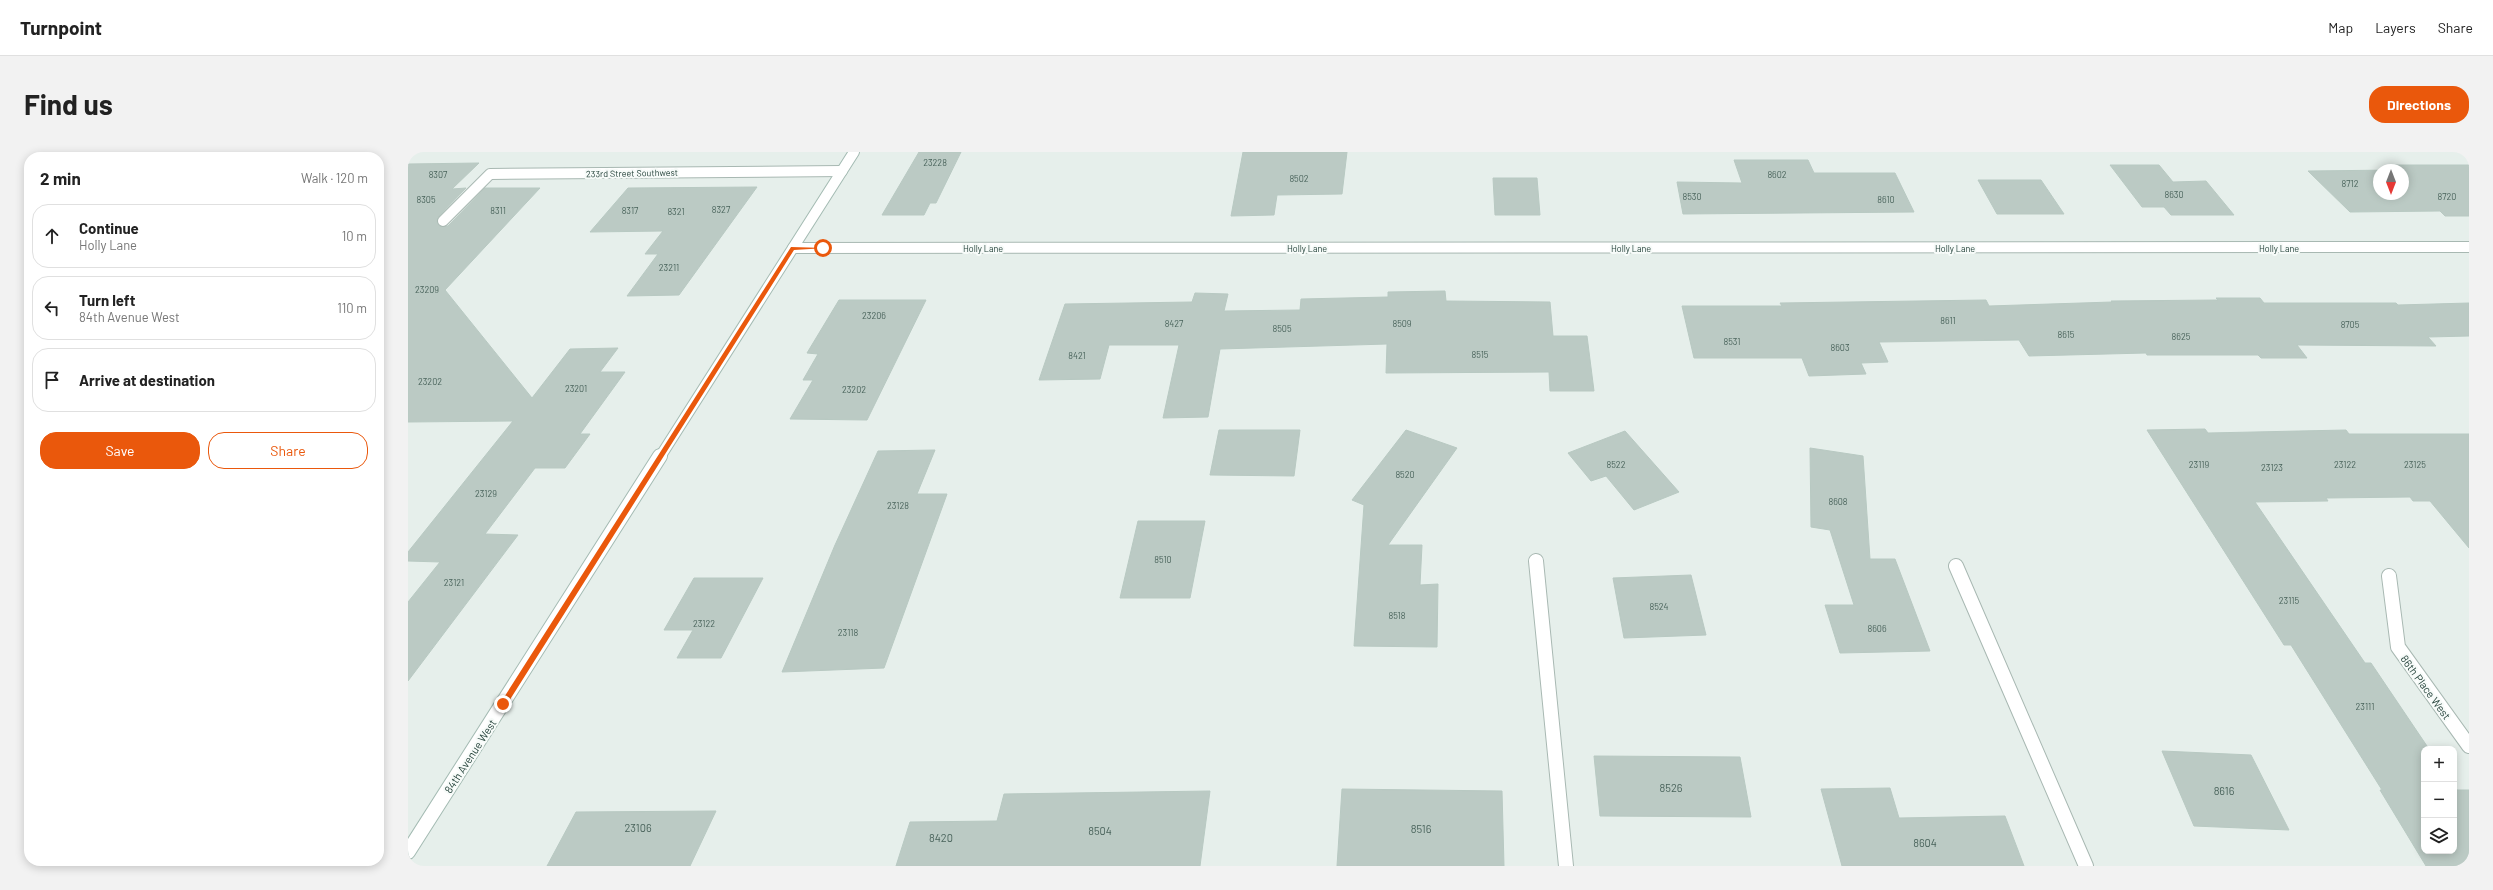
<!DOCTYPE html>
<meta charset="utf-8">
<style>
:root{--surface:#fff;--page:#f2f2f2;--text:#222;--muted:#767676;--line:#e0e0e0;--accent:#ea580c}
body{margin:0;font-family:Barlow,sans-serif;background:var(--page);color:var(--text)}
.controls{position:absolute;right:12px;bottom:12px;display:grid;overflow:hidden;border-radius:8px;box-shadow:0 2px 10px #0003}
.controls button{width:36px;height:36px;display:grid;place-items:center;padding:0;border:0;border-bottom:1px solid var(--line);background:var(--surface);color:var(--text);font:20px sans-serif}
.compass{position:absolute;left:1965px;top:12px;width:36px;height:36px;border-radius:50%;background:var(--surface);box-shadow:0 2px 10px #0003;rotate:180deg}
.stop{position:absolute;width:12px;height:12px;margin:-9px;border:3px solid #ea580c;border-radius:50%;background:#fff}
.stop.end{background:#ea580c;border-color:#fff;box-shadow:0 1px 4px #0008}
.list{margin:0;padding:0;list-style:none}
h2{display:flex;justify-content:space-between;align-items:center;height:52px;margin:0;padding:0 16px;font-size:17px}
h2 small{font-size:13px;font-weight:400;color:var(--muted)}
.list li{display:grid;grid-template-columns:26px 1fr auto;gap:12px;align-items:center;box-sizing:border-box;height:64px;margin:0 8px 8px;padding:0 8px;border:1px solid var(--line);border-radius:16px}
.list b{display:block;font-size:15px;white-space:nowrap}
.list p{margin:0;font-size:13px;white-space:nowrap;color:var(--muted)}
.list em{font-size:13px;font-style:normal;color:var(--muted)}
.actions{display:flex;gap:8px;padding:12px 16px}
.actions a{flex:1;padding:9px 0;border:1px solid var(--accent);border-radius:16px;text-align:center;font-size:14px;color:var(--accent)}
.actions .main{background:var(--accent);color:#fff}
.icon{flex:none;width:22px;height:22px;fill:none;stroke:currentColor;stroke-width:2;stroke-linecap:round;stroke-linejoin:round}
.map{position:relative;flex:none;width:2061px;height:714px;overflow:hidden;border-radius:16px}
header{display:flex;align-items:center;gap:24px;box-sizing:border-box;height:56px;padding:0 20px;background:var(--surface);border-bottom:1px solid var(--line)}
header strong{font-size:19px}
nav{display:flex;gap:22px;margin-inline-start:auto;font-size:14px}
.intro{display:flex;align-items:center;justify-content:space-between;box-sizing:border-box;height:96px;padding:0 24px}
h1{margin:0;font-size:28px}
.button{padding:10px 18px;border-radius:16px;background:var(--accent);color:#fff;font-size:14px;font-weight:700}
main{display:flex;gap:24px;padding:0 24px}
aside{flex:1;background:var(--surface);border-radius:16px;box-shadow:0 2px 10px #0003}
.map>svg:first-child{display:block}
.building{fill:#bbcac4;stroke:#b8c9c2;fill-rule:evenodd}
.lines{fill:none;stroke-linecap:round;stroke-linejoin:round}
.lane-far1-casing{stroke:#a8b8b2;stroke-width:12}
.lane-casing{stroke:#a8b8b2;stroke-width:16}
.street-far1-casing{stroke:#a8b8b2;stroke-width:12}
.street-casing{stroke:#a8b8b2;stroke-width:16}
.secondary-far1-casing{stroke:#a4bbb3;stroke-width:12}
.secondary-casing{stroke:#a4bbb3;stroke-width:16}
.lane-far1{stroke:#fff;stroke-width:10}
.lane{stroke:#fff;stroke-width:14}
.street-far1{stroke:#fff;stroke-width:10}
.street{stroke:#fff;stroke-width:14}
.secondary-far1{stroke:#fff;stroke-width:10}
.secondary{stroke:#fff;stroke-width:14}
.route{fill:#ea580c}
.labels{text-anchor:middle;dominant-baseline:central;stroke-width:4;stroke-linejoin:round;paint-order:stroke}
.number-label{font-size:9px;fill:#4a645c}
.far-street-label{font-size:9px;fill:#24423a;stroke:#f7fbf9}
.street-label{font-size:11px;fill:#24423a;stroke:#f7fbf9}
.near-number-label{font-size:11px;fill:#4a645c}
</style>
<header>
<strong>Turnpoint</strong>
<nav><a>Map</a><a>Layers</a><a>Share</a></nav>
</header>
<div class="intro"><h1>Find us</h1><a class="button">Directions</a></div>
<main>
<aside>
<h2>2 min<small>Walk · 120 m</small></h2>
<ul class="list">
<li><svg class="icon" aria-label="ahead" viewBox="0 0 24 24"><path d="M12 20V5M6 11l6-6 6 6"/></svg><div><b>Continue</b><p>Holly Lane</p></div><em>10 m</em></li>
<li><svg class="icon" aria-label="left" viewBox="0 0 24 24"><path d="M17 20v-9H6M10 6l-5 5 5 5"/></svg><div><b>Turn left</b><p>84th Avenue West</p></div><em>110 m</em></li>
<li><svg class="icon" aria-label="arrive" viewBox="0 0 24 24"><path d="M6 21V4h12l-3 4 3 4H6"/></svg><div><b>Arrive at destination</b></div></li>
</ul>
<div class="actions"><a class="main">Save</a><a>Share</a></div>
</aside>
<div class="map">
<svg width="2061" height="714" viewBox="0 0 2061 714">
<rect width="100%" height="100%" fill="#e6efeb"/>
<!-- building -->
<path class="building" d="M511,0H553L528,51H522L516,63H474Z
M835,0H939L934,42L869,43L866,63L823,64Z
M1326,8H1400L1406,21H1487L1506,60L1275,62L1269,30L1334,31Z
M71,11L44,37L58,36L30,65L29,70L31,74H40L77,36H132L37,138L124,246L162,197L210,196L192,220H217L172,282H182L157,316H127L77,382L110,383L0,529V450L32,410L0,409V400L105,269L0,270V12Z
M1702,13H1751L1765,30L1798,29L1826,63H1763L1756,55H1734Z
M1983,13H2061V64H2037L2032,59L1942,60L1900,19L1988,18ZM1971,18H1995V42H1971Z
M1085,26H1129L1132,63H1087Z
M1570,28H1633L1656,62H1589Z
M349,35L271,143L219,144L250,102H237L255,79L182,80L220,36Z
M1037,139L1038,149L1142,150L1145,184H1179L1186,239H1142L1141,220L978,221L979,192L812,197L800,265L755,266L771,193H701L692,227L631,228L657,152L784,150L787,141L820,142L816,159L892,158L893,147L980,145V140Z
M1808,146H1852L1856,151H1988L1990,153L2061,151V184L2020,185L2028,194L1889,193L1899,206H1853L1850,203H1739L1738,201L1621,204L1611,188L1471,190L1480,210L1453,211L1458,222L1401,224L1394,206H1286L1274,154H1374L1372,151L1578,148L1581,154L1704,150L1703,149L1810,148Z
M431,148H518L459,268L382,267L405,228H395L410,202L399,201Z
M1797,277L1800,281L1938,278L1941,282H2061V396L2022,349H2005L2002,345L1918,346L1920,349L1847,350L1957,511H1963L2021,597H2016V699H2046V633L2049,638H2061V714H2018L1972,638H1974L1883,493H1876L1739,278Z
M811,278H892L886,324L802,323Z
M998,278L1049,296L980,393H1014L1012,433L1030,432L1029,495L946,494L956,353L944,348Z
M1217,279L1271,340L1226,358L1198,324L1183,329L1160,301Z
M1402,296L1455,304L1462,407H1487L1522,499L1432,501L1417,453H1446L1422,378L1403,375Z
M527,298L509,342H539L476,516L374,520L427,393L470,299Z
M730,369H797L782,446H712Z
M1283,423L1298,483L1216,486L1205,426Z
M286,426H355L313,506H269L285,478H256Z
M1754,599L1843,603L1881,678L1786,674Z
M1186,604L1332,605L1343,665L1192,664Z
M1482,636L1491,666L1597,664L1616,714H1434L1413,637Z
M934,637L1094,639L1096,714H929Z
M802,639L792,714H488L502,670L589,669L596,642Z
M308,659L282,714H139L168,660Z"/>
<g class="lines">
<defs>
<path id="lane-far1" d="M35,69L82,22L434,19"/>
<path id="lane" d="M1128,409L1158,714
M1548,414L1678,714"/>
<path id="street-far1" d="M385,96L2061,95"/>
<path id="street" d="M1981,424L1990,495L2061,594"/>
<path id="secondary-far1" d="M252,305L446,0"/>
<path id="secondary" d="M0,700L252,304"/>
</defs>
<!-- lane-far1 casing -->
<use href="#lane-far1" class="lane-far1-casing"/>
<!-- lane casing -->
<use href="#lane" class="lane-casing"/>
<!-- street-far1 casing -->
<use href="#street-far1" class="street-far1-casing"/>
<!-- street casing -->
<use href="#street" class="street-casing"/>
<!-- secondary-far1 casing -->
<use href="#secondary-far1" class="secondary-far1-casing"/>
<!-- secondary casing -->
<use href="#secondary" class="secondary-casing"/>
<!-- lane-far1 -->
<use href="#lane-far1" class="lane-far1"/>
<!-- lane -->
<use href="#lane" class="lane"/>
<!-- street-far1 -->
<use href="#street-far1" class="street-far1"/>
<!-- street -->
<use href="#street" class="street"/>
<!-- secondary-far1 -->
<use href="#secondary-far1" class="secondary-far1"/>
<!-- secondary -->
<use href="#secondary" class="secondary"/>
</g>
<!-- route -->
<path class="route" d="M383,95L418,96L386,98L98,554H93V550Z"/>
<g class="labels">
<!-- number labels -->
<g class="number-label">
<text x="527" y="10">23228</text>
<text x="30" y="22">8307</text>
<text x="1369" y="22">8602</text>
<text x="891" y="26">8502</text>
<text x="1942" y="31">8712</text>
<text x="1766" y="42">8630</text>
<text x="1284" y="44">8530</text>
<text x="2039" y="44">8720</text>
<text x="18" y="47">8305</text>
<text x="1478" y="47">8610</text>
<text x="313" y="57">8327</text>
<text x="90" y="58">8311</text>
<text x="222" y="58">8317</text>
<text x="268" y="59">8321</text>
<text x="261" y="115">23211</text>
<text x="19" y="137">23209</text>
<text x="466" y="163">23206</text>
<text x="1540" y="168">8611</text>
<text x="766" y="171">8427</text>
<text x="994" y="171">8509</text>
<text x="1942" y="172">8705</text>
<text x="874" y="176">8505</text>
<text x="1658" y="182">8615</text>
<text x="1773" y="184">8625</text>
<text x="1324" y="189">8531</text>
<text x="1432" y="195">8603</text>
<text x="1072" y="202">8515</text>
<text x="669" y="203">8421</text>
<text x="22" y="229">23202</text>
<text x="168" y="236">23201</text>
<text x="446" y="237">23202</text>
<text x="1208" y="312">8522</text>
<text x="1791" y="312">23119</text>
<text x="1937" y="312">23122</text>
<text x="2007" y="312">23125</text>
<text x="1864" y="315">23123</text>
<text x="997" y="322">8520</text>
<text x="78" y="341">23129</text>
<text x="1430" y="349">8608</text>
<text x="490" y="353">23128</text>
<text x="755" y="407">8510</text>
<text x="46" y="430">23121</text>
<text x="1881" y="448">23115</text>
<text x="1251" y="454">8524</text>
<text x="989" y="463">8518</text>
<text x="296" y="471">23122</text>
<text x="1469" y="476">8606</text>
<text x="440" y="480">23118</text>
<text x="1957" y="554">23111</text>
</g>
<!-- far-street labels -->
<g class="far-street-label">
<text transform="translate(224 21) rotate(-1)">233rd Street Southwest</text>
<text x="575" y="96">Holly Lane</text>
<text x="899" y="96">Holly Lane</text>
<text x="1223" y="96">Holly Lane</text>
<text x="1547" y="96">Holly Lane</text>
<text x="1871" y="96">Holly Lane</text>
</g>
<!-- street labels -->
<g class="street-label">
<text transform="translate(2018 535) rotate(54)">86th Place West</text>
<text transform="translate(62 604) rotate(-57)">84th Avenue West</text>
</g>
<!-- near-number labels -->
<g class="near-number-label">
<text x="1263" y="635">8526</text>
<text x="1816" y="638">8616</text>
<text x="230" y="675">23106</text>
<text x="1013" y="676">8516</text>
<text x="692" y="678">8504</text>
<text x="533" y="685">8420</text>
<text x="1517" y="690">8604</text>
</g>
</g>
</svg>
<div class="controls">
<button>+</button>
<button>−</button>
<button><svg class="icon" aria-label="layers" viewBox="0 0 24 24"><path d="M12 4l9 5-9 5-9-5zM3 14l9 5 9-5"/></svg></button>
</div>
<svg class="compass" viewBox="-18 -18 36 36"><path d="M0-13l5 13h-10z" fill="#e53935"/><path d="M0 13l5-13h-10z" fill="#767676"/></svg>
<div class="stop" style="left:415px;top:96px"></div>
<div class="stop end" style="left:95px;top:552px"></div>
</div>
</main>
